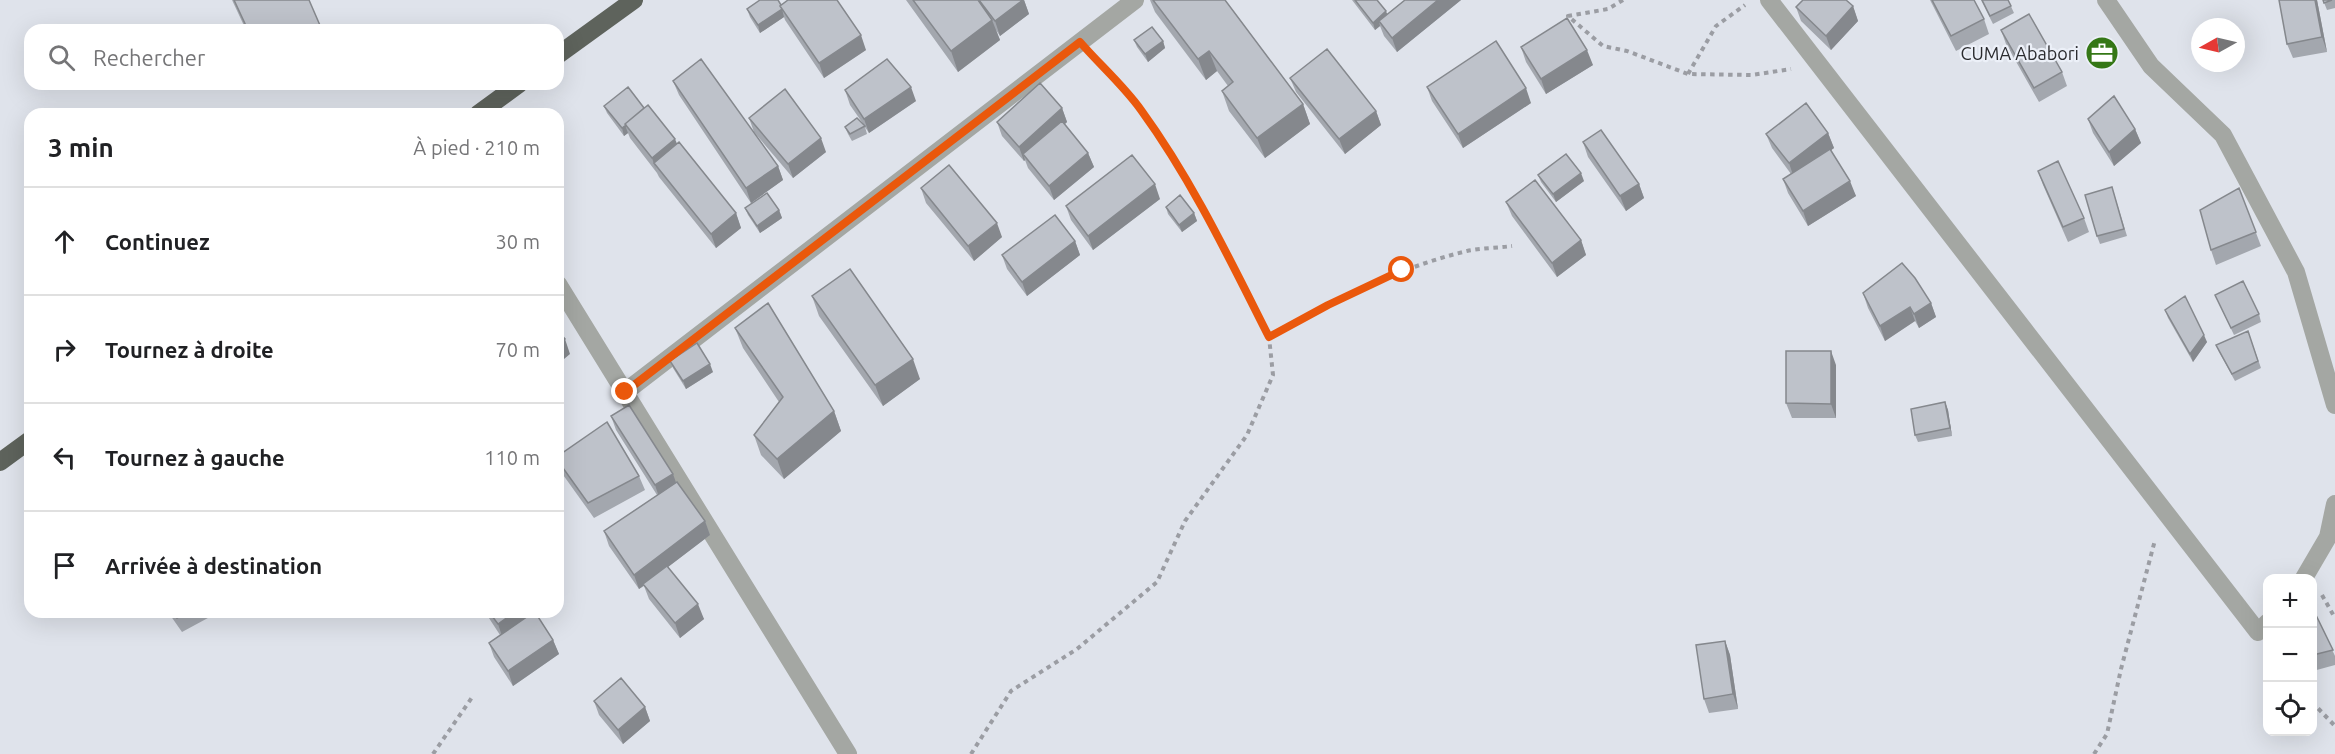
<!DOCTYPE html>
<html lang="fr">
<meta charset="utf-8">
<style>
:root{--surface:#fff;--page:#f2f2f2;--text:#202124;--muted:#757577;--line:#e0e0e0}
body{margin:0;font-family:Ubuntu,sans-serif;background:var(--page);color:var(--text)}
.controls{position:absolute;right:18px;bottom:18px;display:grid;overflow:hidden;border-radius:12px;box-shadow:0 6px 24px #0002}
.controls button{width:54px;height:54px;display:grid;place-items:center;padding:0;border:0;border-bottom:2px solid var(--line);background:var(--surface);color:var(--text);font:30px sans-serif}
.compass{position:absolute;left:2191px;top:18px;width:54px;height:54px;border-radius:50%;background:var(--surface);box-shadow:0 6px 24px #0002;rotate:262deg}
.stop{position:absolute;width:18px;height:18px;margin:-14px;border:4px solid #ea580c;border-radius:50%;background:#fff}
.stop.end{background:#ea580c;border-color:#fff;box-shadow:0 2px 6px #0008}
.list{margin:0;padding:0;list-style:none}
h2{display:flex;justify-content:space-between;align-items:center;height:78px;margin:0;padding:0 24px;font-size:26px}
h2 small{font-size:20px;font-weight:400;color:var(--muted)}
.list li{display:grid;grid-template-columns:39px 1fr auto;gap:18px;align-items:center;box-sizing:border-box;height:108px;padding:0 24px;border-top:2px solid var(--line)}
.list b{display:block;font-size:22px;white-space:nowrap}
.list em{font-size:20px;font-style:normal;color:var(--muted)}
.icon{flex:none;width:33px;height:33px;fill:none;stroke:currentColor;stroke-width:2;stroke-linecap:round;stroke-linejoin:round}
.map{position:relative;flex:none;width:2335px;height:754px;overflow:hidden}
.search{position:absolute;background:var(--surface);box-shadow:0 6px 24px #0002;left:24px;top:24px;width:540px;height:66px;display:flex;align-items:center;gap:15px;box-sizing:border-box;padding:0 21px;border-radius:18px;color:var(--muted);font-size:22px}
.panel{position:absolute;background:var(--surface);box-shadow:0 6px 24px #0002;left:24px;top:108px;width:540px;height:510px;border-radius:18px}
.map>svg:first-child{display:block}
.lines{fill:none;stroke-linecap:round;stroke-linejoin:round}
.path{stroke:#9b9da3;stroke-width:4;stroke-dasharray:4.5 4.5;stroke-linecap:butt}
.minor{stroke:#a4a7a3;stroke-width:18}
.highway{stroke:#5e635c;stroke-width:18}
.wall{fill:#a3a7ae}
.shaded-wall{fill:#85888d}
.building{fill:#bec2ca;stroke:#85888d;stroke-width:1.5}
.route{stroke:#ea580c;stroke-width:8}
.labels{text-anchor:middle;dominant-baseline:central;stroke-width:4.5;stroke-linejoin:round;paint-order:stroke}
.poi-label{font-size:18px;fill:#2a2b2e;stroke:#ecf0f8;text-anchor:end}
</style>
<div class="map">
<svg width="2335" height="754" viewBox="0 0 2335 754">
<rect width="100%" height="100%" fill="#dfe3eb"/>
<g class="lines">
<!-- path -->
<path class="path" d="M1623,0L1608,9L1568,16L1603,46L1627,51L1688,74L1752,75L1791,69
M1688,74L1716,26L1745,5
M1269,337C1332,302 1396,268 1467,251C1481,248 1498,248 1512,246
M2322,595L2335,618
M2312,702L2335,726
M433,754L473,696
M971,754L1011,691L1077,649L1157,582L1185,521L1247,435L1273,375L1269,337L1233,266L1182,172L1140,109L1097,61
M2094,754L2107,734L2121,669L2155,540"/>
<!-- minor -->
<path class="minor" d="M1769,0L2258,632L2268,622
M2106,0L2151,66L2223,135L2296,272L2335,405
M558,284L848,754
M625,392L1135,0
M2304,578L2328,537L2335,504"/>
<!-- highway -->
<path class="highway" d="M558,55L634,0
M478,114L519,84
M0,462L30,440"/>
</g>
<!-- wall -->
<path class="wall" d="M232,0H309L322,30H246Z
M906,0H1024L1029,14L1000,36L996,30L1000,40L958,72Z
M1150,0H1225L1303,104L1310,124L1265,158L1229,111L1222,91L1228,86L1217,71L1206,80L1155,12Z
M1352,0H1377L1387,14L1405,0H1461L1397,52L1384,36L1380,26L1375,30Z
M1930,0H1974L1984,19L1989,34L1956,51Z
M1981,0H2008L2014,13L1993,24Z
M2317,0L2327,52L2293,58L2287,44Z
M2323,0H2335V8L2327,10Z
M781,5L866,50L824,78L785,20L784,17L760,33L750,17L747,9Z
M1853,6L1858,21L1831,50L1801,21L1796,7Z
M2001,30L2062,72L2067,86L2039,102L2006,44Z
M1134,40L1163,41L1165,48L1148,62L1137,47Z
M1521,47L1593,65L1546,94L1526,62Z
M1290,78L1376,111L1381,125L1345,154L1296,92Z
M673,81L778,166L783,180L751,203L679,95Z
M1427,87L1531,103L1463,148L1432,101Z
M845,90L916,101L869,133L865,127L867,134L852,141L848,134L845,127L864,125L850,105Z
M604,106L644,108L677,144L736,213L741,228L716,248L659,177L657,173L630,138L628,133L624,136L607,113Z
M1062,108L1067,122L1065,124L1088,153L1094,167L1054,200L1028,168L1025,160L1024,161L1002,136L997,122Z
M749,118L826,152L793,178L754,132Z
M2088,119L2135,129L2141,143L2114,166L2093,133Z
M1828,133L1834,148L1831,150L1856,196L1808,226L1788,193L1783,179L1791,174L1772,148L1766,134Z
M1583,142L1639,184L1644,198L1626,211L1588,157Z
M2038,171L2084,218L2089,232L2068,242L2043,185Z
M1538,175L1584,181L1556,202L1541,182Z
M2112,187L2127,236L2100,244L2097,236Z
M921,188L1002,237L974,261L926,203Z
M2239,188L2261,246L2216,265L2211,250Z
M1160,199L1093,250L1071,220L1066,206Z
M1506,202L1581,240L1586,255L1557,277L1512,216Z
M1166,207L1194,213L1197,221L1182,232L1168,214Z
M745,208L779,210L782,218L760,233L748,215Z
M1075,241L1080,255L1027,296L1007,269L1002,255Z
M1863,293L1931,303L1936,317L1919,328L1915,321L1885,341L1868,308Z
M2215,295L2259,314L2261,322L2234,335Z
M812,296L920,379L883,406L819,316Z
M2165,310L2207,342L2193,362L2168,318Z
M735,328L834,411L841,431L784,479L761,455L754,435L779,402L743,348Z
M2248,331L2261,368L2235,381L2219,352L2216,345Z
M670,361L713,372L686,389L673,368Z
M1836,365V418H1792L1786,403Z
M1945,402L1948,410L1952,436L1918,442L1915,435Z
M611,416L673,474L676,483L705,521L710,535L668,567L704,619L680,638L649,599L644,586L639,589L609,546L604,531L657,495L616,430Z
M558,456L639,476L645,490L594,518L561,472L558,464Z
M2313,609L2335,656V665L2313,671Z
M168,612H219L182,632Z
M485,612H531L553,640L559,654L513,686L494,657L489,643L500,635Z
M1725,641L1730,655L1738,709L1709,713L1704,699Z
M594,701L645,707L650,721L623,744L599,715Z"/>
<!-- shaded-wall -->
<path class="shaded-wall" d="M1024,0L1029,14L1000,36L995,21Z
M1438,0H1461L1397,52L1392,38Z
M2315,0H2317L2327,52L2322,37Z
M1853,6L1858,21L1831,50L1826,36Z
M782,9L784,17L760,33L758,25Z
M1386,11L1389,19L1379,21L1380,26L1375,30L1373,23Z
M992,20L1000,40L958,72L951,51Z
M861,35L866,50L824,78L819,63Z
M1163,41L1165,48L1148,62L1145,54Z
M1587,50L1593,65L1546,94L1541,79Z
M1209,51L1217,71L1206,80L1198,59Z
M911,87L916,101L869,133L864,119Z
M1526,88L1531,103L1463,148L1458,134Z
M1303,104L1310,124L1265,158L1257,138Z
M1062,108L1067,122L1027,159L1023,154L1025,160L1024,161L1019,147Z
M1376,111L1381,125L1345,154L1339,139Z
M625,125L628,133L624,136L622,128Z
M2135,129L2141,143L2114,166L2109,152Z
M1828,133L1834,148L1794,178L1789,163Z
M821,138L826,152L793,178L788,164Z
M675,139L681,153L654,163L657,173L652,158Z
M1088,153L1094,167L1054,200L1049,186Z
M778,166L783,180L751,203L746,188Z
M1581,173L1584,181L1556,202L1553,194Z
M1850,181L1856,196L1808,226L1803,211Z
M1155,184L1160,199L1093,250L1088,236Z
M1639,184L1644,198L1626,211L1620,196Z
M779,210L782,218L760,233L757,226Z
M736,213L741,228L716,248L711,234Z
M1194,213L1197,221L1182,232L1179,225Z
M997,223L1002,237L974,261L968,246Z
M1581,240L1586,255L1557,277L1552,263Z
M1075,241L1080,255L1027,296L1022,282Z
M1931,303L1936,317L1919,328L1914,314Z
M1910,307L1915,321L1885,341L1880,326Z
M2204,335L2207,342L2193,362L2190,354Z
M565,339L570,354L558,364V345Z
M1831,351L1836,365V418L1831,404Z
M913,359L920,379L883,406L875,385Z
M710,364L713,372L686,389L683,381Z
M1945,402L1948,410L1952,436L1950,428Z
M834,411L841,431L784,479L777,459Z
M673,474L678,488L660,500L655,485Z
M705,521L710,535L639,589L634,575Z
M698,604L704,619L680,638L675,623Z
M515,612H531L533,618L503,639L498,624Z
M553,640L559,654L513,686L508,671Z
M1725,641L1730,655L1738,709L1733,694Z
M645,707L650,721L623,744L618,730Z"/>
<!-- building -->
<path class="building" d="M234,0H309L322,30H248Z
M760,0H778L781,5L780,6L782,9L758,25L747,9Z
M788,0H837L861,35L819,63L780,6Z
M913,0H978L992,20L951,51Z
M979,0H1023L995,21Z
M1153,0H1225L1303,104L1257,138L1222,91L1233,82L1209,51L1198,59Z
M1355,0H1377L1386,11L1373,23Z
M1405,0H1438L1392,38L1379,21Z
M1803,0H1846L1853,6L1826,36L1796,7Z
M1932,0H1974L1984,19L1951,36Z
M1982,0H2008L2011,6L1990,16Z
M2279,0H2315L2322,37L2287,44Z
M2323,0H2332L2324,3Z
M2029,14L2062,72L2034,88L2001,30Z
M1567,18L1587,50L1541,79L1521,47Z
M1152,27L1163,41L1145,54L1134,40Z
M1496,41L1526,88L1458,134L1427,87Z
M1327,49L1376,111L1339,139L1290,78Z
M701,59L778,166L746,188L673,81Z
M887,59L911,87L864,119L845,90Z
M1040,83L1062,108L1019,147L997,122Z
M628,87L644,108L625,124L626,125L622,128L604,106Z
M785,89L821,138L788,164L749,118Z
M2114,96L2135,129L2109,152L2088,119Z
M1806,103L1828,133L1789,163L1766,134Z
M648,105L675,139L652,158L625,124Z
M857,118L865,126L850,134L845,127Z
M1062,121L1088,153L1049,186L1023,154Z
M1601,130L1639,184L1620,196L1583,142Z
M679,142L736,213L711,234L654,163Z
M1830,149L1850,181L1803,211L1783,179Z
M1566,154L1581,173L1553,194L1538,175Z
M1132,155L1155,184L1088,236L1066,206Z
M2058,161L2084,218L2063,227L2038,171Z
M949,165L997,223L968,246L921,188Z
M1535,180L1581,240L1552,263L1506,202Z
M2112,187L2124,229L2097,236L2085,195Z
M2239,188L2256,232L2211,250L2200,210Z
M767,193L779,210L757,226L745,208Z
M1180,195L1194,213L1179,225L1166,207Z
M1055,215L1075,241L1022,282L1002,255Z
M1902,263L1915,278L1931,303L1914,314L1910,307L1880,326L1863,293Z
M850,269L913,359L875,385L812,296Z
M2243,281L2259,314L2231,328L2215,295Z
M2185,296L2204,335L2190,354L2165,310Z
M768,303L834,411L777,459L754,435L783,397L735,328Z
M558,331L565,339L558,345Z
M2248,331L2258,361L2232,374L2216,345Z
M697,343L710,364L683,381L670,361Z
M1786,351H1831V404L1786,403Z
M1945,402L1950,428L1915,435L1911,409Z
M629,405L673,474L655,485L611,416Z
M607,422L639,476L588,503L558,461V456Z
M677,482L705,521L634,575L604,531Z
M667,566L698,604L675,623L643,584Z
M2313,609L2333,650L2313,655Z
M173,612H188L177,618Z
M489,612H515L498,624Z
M534,612H535L553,640L508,671L489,643Z
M1725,641L1733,694L1704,699L1696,645Z
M621,678L645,707L618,730L594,701Z"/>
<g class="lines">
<!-- route -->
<path class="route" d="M625,392L1080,42C1100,65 1124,86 1141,110C1192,180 1230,260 1269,337L1328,305L1402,270"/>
</g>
<!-- icons -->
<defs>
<symbol id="office-disc" viewBox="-11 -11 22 22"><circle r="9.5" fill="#357716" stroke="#ecf0f8"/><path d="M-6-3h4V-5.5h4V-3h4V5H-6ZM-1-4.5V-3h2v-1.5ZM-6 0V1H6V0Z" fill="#fff"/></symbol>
</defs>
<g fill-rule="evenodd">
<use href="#office-disc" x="2083" y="34" width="38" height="38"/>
</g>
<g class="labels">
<!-- poi labels -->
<g class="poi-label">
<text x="2079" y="53">CUMA Ababori</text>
</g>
</g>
</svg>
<div class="controls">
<button>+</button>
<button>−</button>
<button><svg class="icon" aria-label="locate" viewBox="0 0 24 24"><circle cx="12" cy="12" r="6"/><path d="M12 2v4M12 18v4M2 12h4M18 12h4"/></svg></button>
</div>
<svg class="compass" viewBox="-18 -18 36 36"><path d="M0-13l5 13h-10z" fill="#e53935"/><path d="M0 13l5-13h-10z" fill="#757577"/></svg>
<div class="stop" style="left:1402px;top:270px"></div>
<div class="stop end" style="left:625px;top:392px"></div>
<div class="search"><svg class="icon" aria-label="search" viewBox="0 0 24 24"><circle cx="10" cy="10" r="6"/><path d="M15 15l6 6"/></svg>Rechercher</div>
<section class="panel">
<h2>3 min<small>À pied · 210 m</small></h2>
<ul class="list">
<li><svg class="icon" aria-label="ahead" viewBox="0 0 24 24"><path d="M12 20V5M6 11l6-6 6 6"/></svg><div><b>Continuez</b></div><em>30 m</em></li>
<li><svg class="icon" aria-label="right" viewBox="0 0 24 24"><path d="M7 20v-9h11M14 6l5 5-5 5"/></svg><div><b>Tournez à droite</b></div><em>70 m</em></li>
<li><svg class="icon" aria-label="left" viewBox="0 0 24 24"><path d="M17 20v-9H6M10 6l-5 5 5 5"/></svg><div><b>Tournez à gauche</b></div><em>110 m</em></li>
<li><svg class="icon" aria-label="arrive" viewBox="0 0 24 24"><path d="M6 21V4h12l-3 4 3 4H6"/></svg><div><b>Arrivée à destination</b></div></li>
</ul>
</section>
</div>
